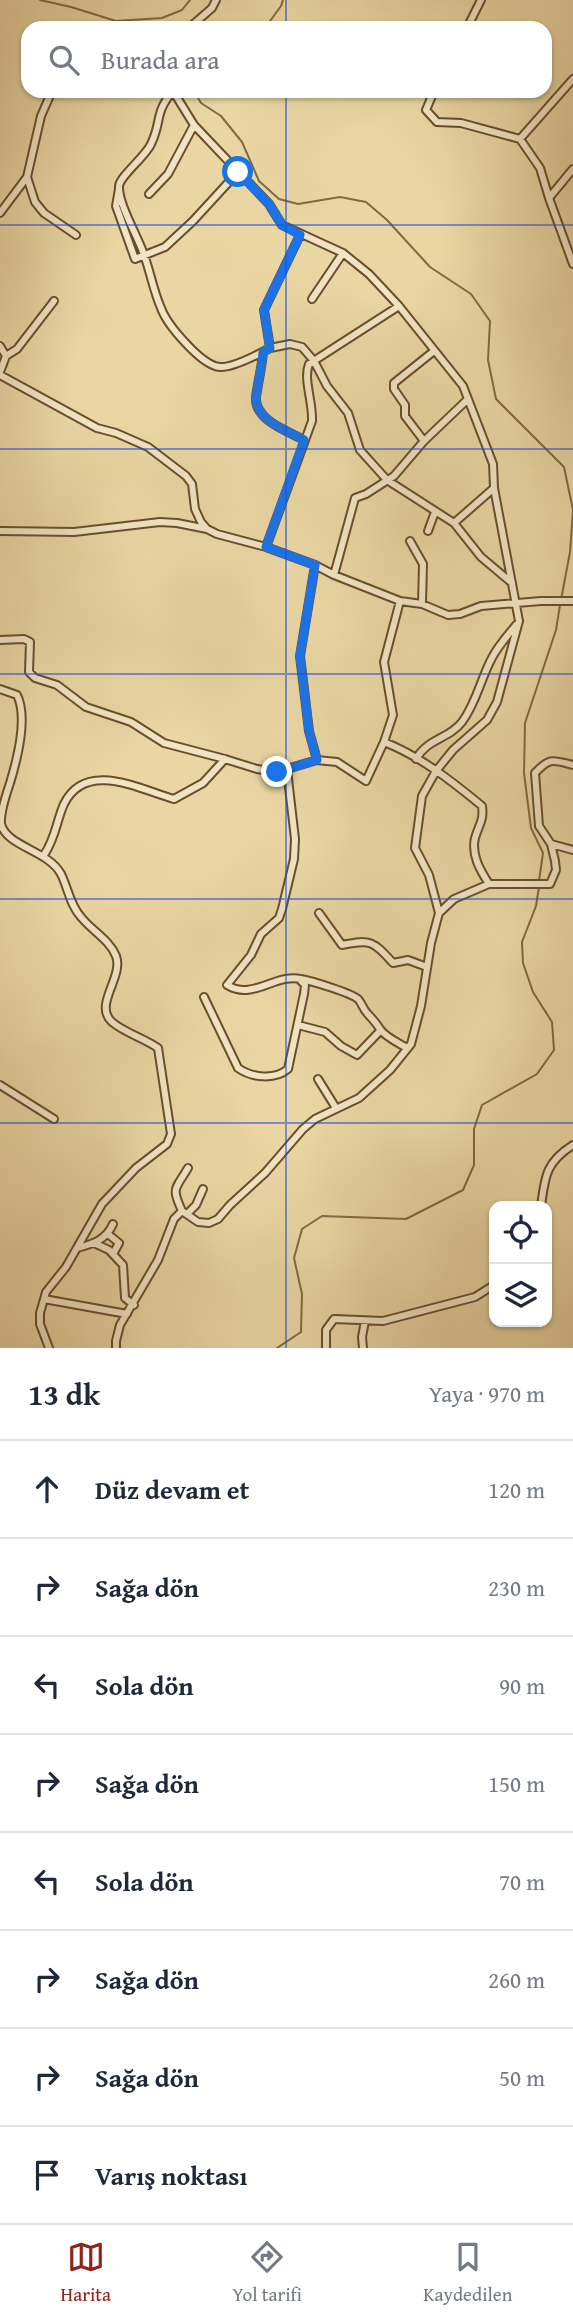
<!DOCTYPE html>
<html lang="tr">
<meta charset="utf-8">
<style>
:root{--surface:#fff;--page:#f6f6f7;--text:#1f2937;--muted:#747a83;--line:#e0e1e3;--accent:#8f2418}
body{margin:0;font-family:"Gentium Book Plus",serif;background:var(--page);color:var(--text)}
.controls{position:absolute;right:21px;bottom:21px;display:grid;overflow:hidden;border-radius:14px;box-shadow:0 2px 5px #0004}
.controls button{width:63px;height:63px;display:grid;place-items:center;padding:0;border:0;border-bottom:2px solid var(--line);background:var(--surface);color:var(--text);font:35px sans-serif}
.stop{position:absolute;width:21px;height:21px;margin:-16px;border:5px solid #1a73e8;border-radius:50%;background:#fff}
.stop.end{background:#1a73e8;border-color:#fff;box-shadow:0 2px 7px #0008}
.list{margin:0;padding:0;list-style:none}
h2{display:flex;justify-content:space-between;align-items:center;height:91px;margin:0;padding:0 28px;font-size:30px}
h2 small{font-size:23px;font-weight:400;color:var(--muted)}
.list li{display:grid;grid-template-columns:46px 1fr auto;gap:21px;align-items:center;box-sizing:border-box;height:98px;padding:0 28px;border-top:2px solid var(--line)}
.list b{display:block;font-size:26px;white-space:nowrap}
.list em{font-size:23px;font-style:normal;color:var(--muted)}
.icon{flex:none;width:38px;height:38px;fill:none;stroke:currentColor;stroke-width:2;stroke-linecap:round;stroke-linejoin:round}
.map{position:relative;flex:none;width:573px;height:1348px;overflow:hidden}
.search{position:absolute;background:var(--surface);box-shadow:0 2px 5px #0004;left:21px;right:21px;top:21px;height:77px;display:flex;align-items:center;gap:18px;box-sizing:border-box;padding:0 24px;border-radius:21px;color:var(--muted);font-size:26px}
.sheet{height:875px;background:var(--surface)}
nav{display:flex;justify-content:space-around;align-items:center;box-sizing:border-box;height:98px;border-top:2px solid var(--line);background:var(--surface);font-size:19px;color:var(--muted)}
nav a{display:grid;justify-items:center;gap:4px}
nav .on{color:var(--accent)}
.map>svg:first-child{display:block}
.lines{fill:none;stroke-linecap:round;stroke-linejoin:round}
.stream{stroke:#826843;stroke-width:2}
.minor-casing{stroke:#694e2c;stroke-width:10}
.minor{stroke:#f1e4c3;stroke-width:6}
.route{stroke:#1a73e8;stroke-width:9}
.grid{fill:none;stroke:#1d4ed8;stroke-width:2;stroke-opacity:0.55}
</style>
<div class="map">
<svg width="573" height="1348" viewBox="0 0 573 1348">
<rect width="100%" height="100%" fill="#e9d6a3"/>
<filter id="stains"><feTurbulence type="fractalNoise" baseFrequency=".00286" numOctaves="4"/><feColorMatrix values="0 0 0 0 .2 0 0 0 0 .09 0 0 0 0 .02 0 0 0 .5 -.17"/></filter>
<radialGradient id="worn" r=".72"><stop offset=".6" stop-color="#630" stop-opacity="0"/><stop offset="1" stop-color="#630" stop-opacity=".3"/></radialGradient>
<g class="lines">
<!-- stream -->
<path class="stream" d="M40,0L71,7L116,21L162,18L182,10L190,0
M265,28L281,6L283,0
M194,91L201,103L221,116L242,142L259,181L279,199L298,204L340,197L366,202L387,220L430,267L471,294L490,321L488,360L496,399L564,467L573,510L570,552L561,600
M539,881L543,853L531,828L524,773L525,723L556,630L560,605
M277,1348L301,1332L302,1294L294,1258L302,1229L322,1216L406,1219L463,1190L474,1165V1129L482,1105L537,1074L554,1050L552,1022L533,992L523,963L522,942L536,906L539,887"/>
<defs>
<path id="minor" d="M189,28L212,8L216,0
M467,28L481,0
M434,91L426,110L437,122L461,123L520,139L540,168L549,198
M520,139L573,79
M573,169L549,198L573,264
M27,177L35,202L44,213L76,235
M119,189L116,206L135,259L165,247L193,221L238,172
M149,194L168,174L194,125
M0,213L27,177L41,116L52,91
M300,235L264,310L270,348L290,344L302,347L314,361L327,386L348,413L360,450L387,480L454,523
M312,299L343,253
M0,346L6,356L0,372
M270,348C259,354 233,368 220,367C202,366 167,325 161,308C153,290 150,270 143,252C137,235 118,203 119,186C120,176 146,156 151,144C162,122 154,113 173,91L194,125L269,204L282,225L343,253L369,274L399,306L463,386L493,464L494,488L519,621L497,702L487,720L453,750L436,771L422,796L415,848L429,875L439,913
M263,352C262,367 258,382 256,397C254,420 288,431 304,440
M6,356L17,349L54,301
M0,375L97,428L116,433L148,447L186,476L192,484L195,509L201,522L207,529L217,534L266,547L315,565L334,575L400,601L422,604L448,615L460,614L481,606L541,601H573
M424,441L405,416V405L394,389V383L434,351
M494,488L454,523L481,557L512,583
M0,531L74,532L160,522L177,523L207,529
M428,531L435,512
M410,541L423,564L422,604
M266,547L312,421C313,402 303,379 309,364L399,306
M315,565L300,656L309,731L317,760
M334,575L355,498L366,494L394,476L424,441L468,399
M0,640L24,639L30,642L29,672L35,678L57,685L86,707L131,722L164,743L225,759L257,769L277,772L317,760L337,762L366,781L384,742C420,756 453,782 482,806C484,821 479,824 475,838C471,855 480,870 489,884
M0,689L17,695C28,717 17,760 10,783C6,795 0,812 1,824C7,847 48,850 61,874C68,888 70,905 81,917C92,931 109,939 116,956C124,977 93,1005 112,1022C125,1033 144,1038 158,1048L171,1134L167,1144L136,1168L102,1204L66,1267L46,1292L40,1313V1324L49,1348
M384,742L393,715L384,662L400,601
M416,759C428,738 449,739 462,722C477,702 481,677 493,656C499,645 508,635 516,625
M287,770L295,839L294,859L282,909L279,918L261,934L251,955L227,985C253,1001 275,973 301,979C312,981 351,993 358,999C362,1003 363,1009 367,1013C374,1021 374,1020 380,1029C385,1037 399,1043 407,1048
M551,844L573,850
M44,855C56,837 56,822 64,804C86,759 141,790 174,799L203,783L225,759
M319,913L342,945C371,939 373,941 393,963L408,960L427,967
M204,997L238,1068C252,1078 275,1080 288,1069L304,994L305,985L299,979
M298,1025L325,1032L341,1046L357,1055L380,1031
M318,1079L336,1108
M0,1085L54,1119
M541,1206C545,1176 546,1162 573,1145
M182,1211C171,1187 175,1190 188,1168
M187,1214L196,1205L203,1189
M108,1234L119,1243L113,1254
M94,1243L109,1250L123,1265L125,1298L134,1305
M77,1248C93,1244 106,1240 113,1224
M44,1299L127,1314
M116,1348V1341L120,1325L158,1260L174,1219L182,1211L198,1222L209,1223L218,1219L230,1205L265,1173L303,1129L315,1119L359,1098L390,1070L411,1044L421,1006L431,943L439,913L454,899L489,884H550L556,870L555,861L551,844L539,826L535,773C550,757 553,760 573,765
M326,1348V1330L334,1319L383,1321L475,1297L494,1285
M363,1348L362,1337L365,1321"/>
</defs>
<!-- minor casing -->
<use href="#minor" class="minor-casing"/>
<!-- minor -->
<use href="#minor" class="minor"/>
</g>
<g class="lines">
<!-- route -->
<path class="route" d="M238,172L269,204L282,225L300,235L264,310L270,348L263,352C262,367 258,382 256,397C255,420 288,431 304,440L266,547L315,565L300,656L309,731L317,760L277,772"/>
</g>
<!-- grid -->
<path class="grid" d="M286,0V28M286,91V1348M0,225H573M0,449H573M0,674H573M0,899H573M0,1123H573"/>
<rect width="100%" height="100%" filter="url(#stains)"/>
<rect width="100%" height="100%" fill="url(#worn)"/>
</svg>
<div class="controls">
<button><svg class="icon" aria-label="locate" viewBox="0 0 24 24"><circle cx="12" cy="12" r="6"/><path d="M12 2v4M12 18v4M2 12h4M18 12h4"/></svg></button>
<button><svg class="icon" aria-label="layers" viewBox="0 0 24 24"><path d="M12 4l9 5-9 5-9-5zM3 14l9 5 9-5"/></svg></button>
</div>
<div class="stop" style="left:238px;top:172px"></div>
<div class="stop end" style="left:277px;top:772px"></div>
<div class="search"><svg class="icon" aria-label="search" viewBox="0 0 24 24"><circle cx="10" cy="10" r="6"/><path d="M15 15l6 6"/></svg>Burada ara</div>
</div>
<section class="sheet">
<h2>13 dk<small>Yaya · 970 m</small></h2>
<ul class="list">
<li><svg class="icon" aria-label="ahead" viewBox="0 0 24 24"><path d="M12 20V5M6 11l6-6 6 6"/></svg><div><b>Düz devam et</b></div><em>120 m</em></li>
<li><svg class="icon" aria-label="right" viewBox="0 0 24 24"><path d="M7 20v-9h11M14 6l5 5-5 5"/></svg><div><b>Sağa dön</b></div><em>230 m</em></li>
<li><svg class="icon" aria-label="left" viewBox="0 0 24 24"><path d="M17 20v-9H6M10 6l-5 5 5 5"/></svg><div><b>Sola dön</b></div><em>90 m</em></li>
<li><svg class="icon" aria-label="right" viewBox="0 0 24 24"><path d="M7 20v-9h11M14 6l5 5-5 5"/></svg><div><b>Sağa dön</b></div><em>150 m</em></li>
<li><svg class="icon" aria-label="left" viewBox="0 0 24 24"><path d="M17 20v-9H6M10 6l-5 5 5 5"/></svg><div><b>Sola dön</b></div><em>70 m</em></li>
<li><svg class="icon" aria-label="right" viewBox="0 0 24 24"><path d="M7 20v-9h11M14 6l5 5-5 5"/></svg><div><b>Sağa dön</b></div><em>260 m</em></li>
<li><svg class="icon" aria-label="right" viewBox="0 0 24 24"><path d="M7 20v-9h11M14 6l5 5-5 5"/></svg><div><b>Sağa dön</b></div><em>50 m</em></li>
<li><svg class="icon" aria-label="arrive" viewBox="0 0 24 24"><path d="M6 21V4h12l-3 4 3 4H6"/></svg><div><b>Varış noktası</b></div></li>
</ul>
</section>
<nav>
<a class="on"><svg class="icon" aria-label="map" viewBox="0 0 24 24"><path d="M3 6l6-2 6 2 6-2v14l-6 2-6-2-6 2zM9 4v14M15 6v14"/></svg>Harita</a>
<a><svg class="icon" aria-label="directions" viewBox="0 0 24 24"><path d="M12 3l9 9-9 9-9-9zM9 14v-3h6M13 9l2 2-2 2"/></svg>Yol tarifi</a>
<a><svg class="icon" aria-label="saved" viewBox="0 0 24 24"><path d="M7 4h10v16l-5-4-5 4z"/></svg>Kaydedilen</a>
</nav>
